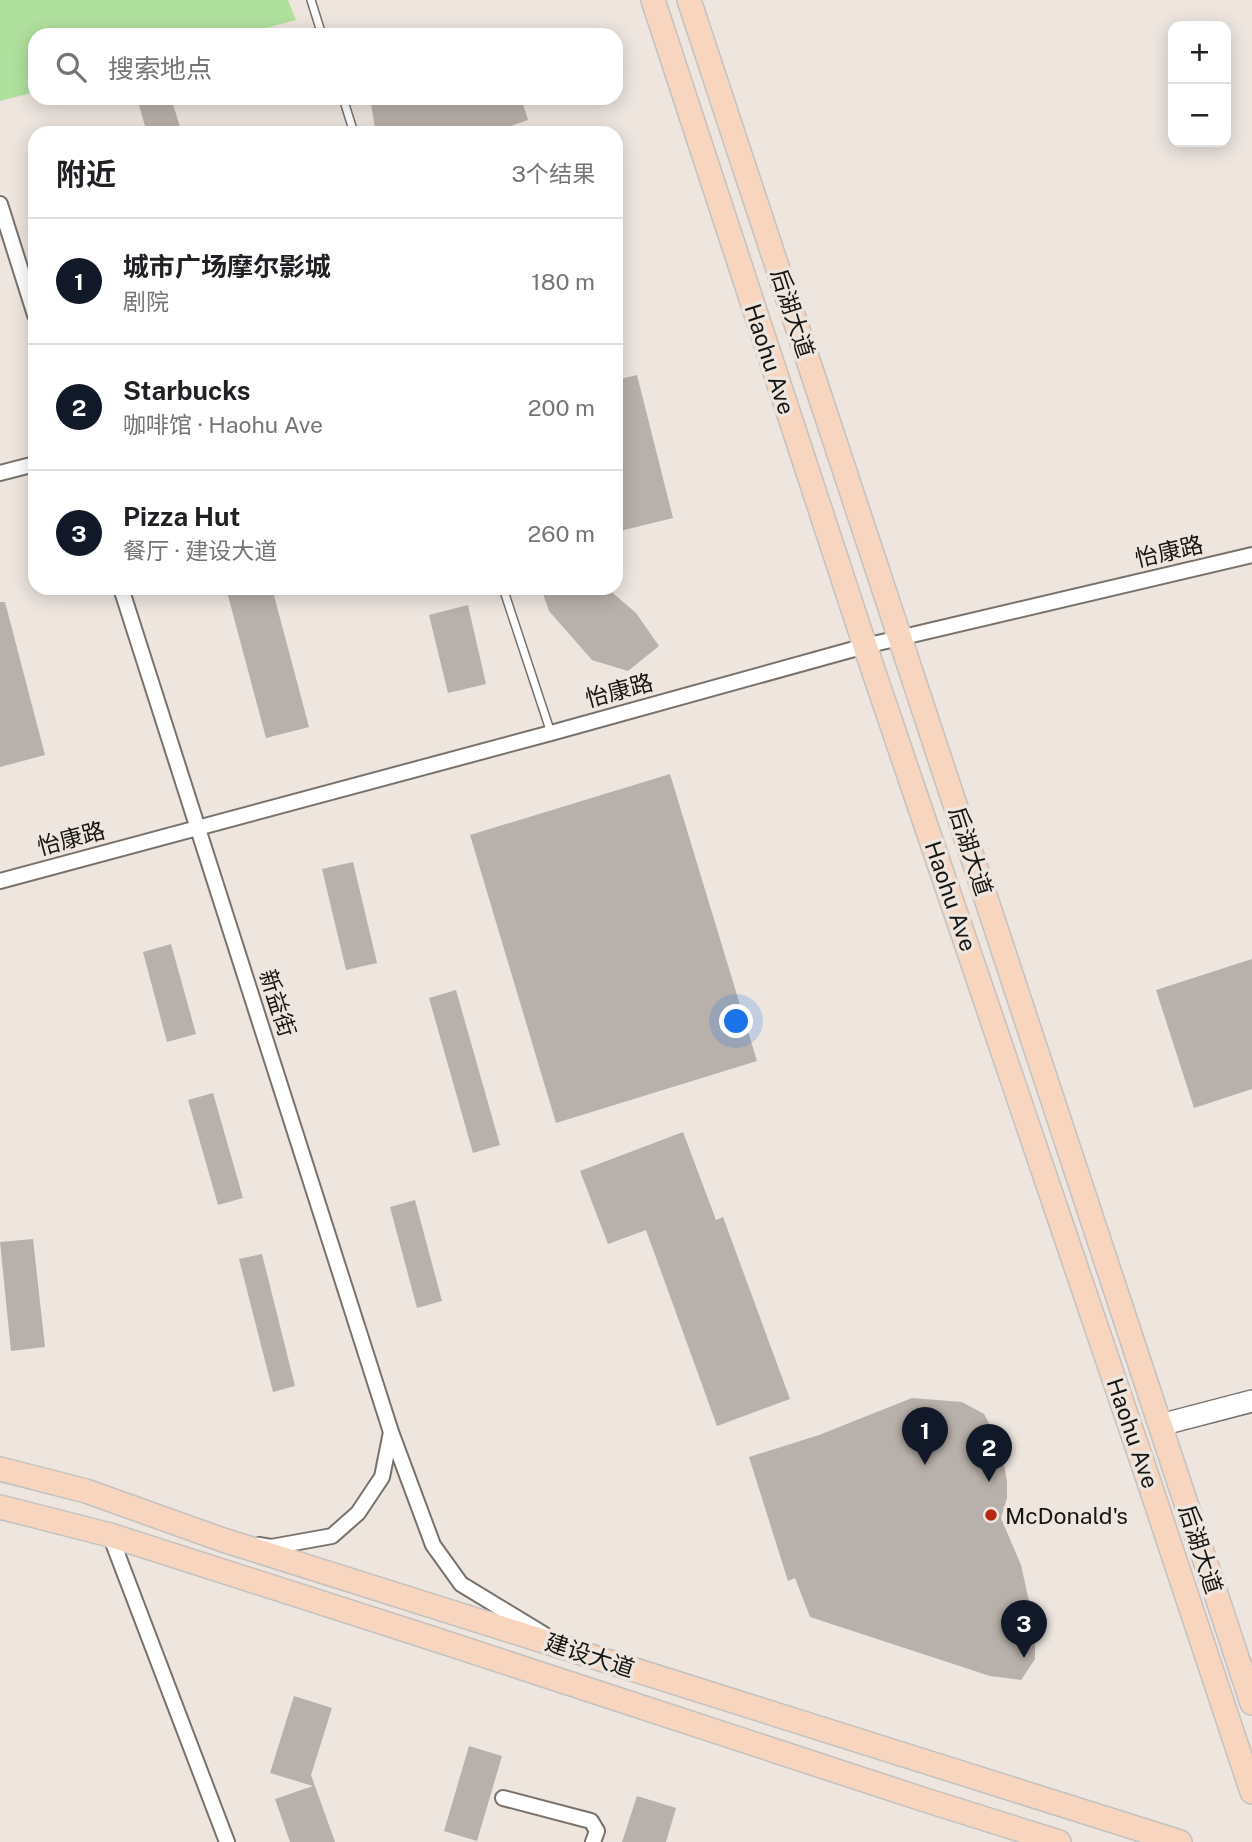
<!DOCTYPE html>
<html lang="zh">
<meta charset="utf-8">
<style>
:root{--surface:#fff;--page:#f6f6f6;--text:#202124;--muted:#757577;--line:#e0e0e0;--accent:#111827}
body{margin:0;font-family:"Public Sans","Noto Sans SC",sans-serif;background:var(--page);color:var(--text)}
.controls{position:absolute;right:21px;top:21px;display:grid;overflow:hidden;border-radius:14px;box-shadow:0 4px 18px #0003}
.controls button{width:63px;height:63px;display:grid;place-items:center;padding:0;border:0;border-bottom:2px solid var(--line);background:var(--surface);color:var(--text);font:35px sans-serif}
.you{position:absolute;left:737px;top:1022px;width:24px;height:24px;margin:-18px;border:5px solid #fff;border-radius:50%;background:#1a73e8;box-shadow:0 0 0 10px #1a73e833}
.badge{display:grid;place-items:center;width:46px;height:46px;border-radius:50%;background:var(--accent);color:#fff;font-size:23px;font-weight:700}
.pin{position:absolute;translate:-50% -58px;filter:drop-shadow(0 2px 4px #0008)}
.pin::after{content:'';position:absolute;top:37px;width:24px;height:21px;background:inherit;clip-path:polygon(0 0,100% 0,50% 100%)}
.list{margin:0;padding:0;list-style:none}
h2{display:flex;justify-content:space-between;align-items:center;height:91px;margin:0;padding:0 28px;font-size:30px}
h2 small{font-size:23px;font-weight:400;color:var(--muted)}
.list li{display:grid;grid-template-columns:46px 1fr auto;gap:21px;align-items:center;box-sizing:border-box;height:126px;padding:0 28px;border-top:2px solid var(--line)}
.list b{display:block;font-size:26px;white-space:nowrap}
.list p{margin:0;font-size:23px;white-space:nowrap;color:var(--muted)}
.list em{font-size:23px;font-style:normal;color:var(--muted)}
.icon{flex:none;width:38px;height:38px;fill:none;stroke:currentColor;stroke-width:2;stroke-linecap:round;stroke-linejoin:round}
.map{position:relative;flex:none;width:1252px;height:1842px;overflow:hidden}
.search{position:absolute;background:var(--surface);box-shadow:0 4px 18px #0003;left:28px;top:28px;width:595px;height:77px;display:flex;align-items:center;gap:18px;box-sizing:border-box;padding:0 24px;border-radius:21px;color:var(--muted);font-size:26px}
.panel{position:absolute;background:var(--surface);box-shadow:0 4px 18px #0003;left:28px;top:126px;width:595px;height:469px;border-radius:21px}
.map>svg:first-child{display:block}
.green{fill:#b0e09e}
.building{fill:#b8b0aa}
.lines{fill:none;stroke-linecap:round;stroke-linejoin:round}
.lane-casing{stroke:#79726b;stroke-width:10}
.street-casing{stroke:#79726b;stroke-width:18}
.secondary-casing{stroke:#79726b;stroke-width:24}
.primary-casing{stroke:#c3c2c1;stroke-width:26}
.lane{stroke:#fff;stroke-width:7}
.street{stroke:#fff;stroke-width:14}
.secondary{stroke:#fff;stroke-width:21}
.primary{stroke:#f8d5be;stroke-width:23}
.poi-dot{fill:#b52912;stroke:#ede5de;stroke-width:2.5}
.labels{text-anchor:middle;dominant-baseline:central;stroke-width:7;stroke-linejoin:round;paint-order:stroke}
.street-label{font-size:23px;fill:#171512;stroke:#ede5de}
.poi-label{font-size:23px;fill:#171512;stroke:#ede5de;text-anchor:start}
</style>
<div class="map">
<svg width="1252" height="1842" viewBox="0 0 1252 1842">
<rect width="100%" height="100%" fill="#ede5de"/>
<!-- green -->
<path class="green" d="M0,0H288L296,20L240,35H35V92L0,101Z"/>
<!-- building -->
<path class="building" d="M137,98H171L182,133H147Z
M370,98H521L528,120L491,133H378L375,128Z
M637,375L673,518L616,532V380Z
M226,588H272L309,727L266,738Z
M541,588H607L636,613L659,646L628,671L592,660L549,611Z
M0,602H5L45,755L0,767Z
M468,605L486,684L448,693L429,615Z
M670,774L757,1061L556,1123L470,835Z
M353,862L377,963L346,970L322,869Z
M171,944L196,1034L167,1042L143,952Z
M1252,959V1089L1194,1108L1156,990Z
M456,990L500,1145L473,1153L429,998Z
M213,1093L243,1198L218,1205L188,1100Z
M683,1132L716,1220L723,1217L790,1399L717,1426L646,1230L608,1244L580,1171Z
M415,1200L442,1301L417,1308L390,1207Z
M33,1239L45,1347L11,1351L0,1242Z
M262,1254L295,1386L273,1392L239,1259Z
M912,1398L962,1402L984,1414L1001,1445L1007,1482V1498L1001,1518L1021,1565L1035,1628V1659L1021,1680L990,1676L810,1617L795,1578L788,1581L749,1457L819,1435Z
M294,1696L332,1708L311,1775L335,1842H290L275,1799L313,1786L270,1773Z
M469,1746L502,1756L477,1841L444,1831Z
M637,1796L676,1808L666,1842H622Z"/>
<g class="lines">
<defs>
<path id="lane" d="M311,0L322,35
M343,98L354,133
M503,588L551,733"/>
<path id="street" d="M0,204L35,315
M0,473L35,464
M121,588L391,1432
M0,881L551,733L865,646L1252,555
M110,1535L227,1842
M259,1545L271,1547L332,1536L358,1513L382,1477L391,1432L433,1545L461,1584L545,1635
M503,1798L591,1821L597,1831L593,1842"/>
<path id="secondary" d="M1160,1425L1252,1401"/>
<path id="primary" d="M653,0L865,646L1151,1488L1252,1792
M689,0L1252,1703
M0,1469L86,1491L223,1540L1180,1842
M0,1507L110,1535L428,1637L922,1799L1059,1842"/>
</defs>
<!-- lane casing -->
<use href="#lane" class="lane-casing"/>
<!-- street casing -->
<use href="#street" class="street-casing"/>
<!-- secondary casing -->
<use href="#secondary" class="secondary-casing"/>
<!-- primary casing -->
<use href="#primary" class="primary-casing"/>
<!-- lane -->
<use href="#lane" class="lane"/>
<!-- street -->
<use href="#street" class="street"/>
<!-- secondary -->
<use href="#secondary" class="secondary"/>
<!-- primary -->
<use href="#primary" class="primary"/>
</g>
<!-- markers -->
<circle class="poi-dot" cx="991" cy="1515" r="7"/>
<g class="labels">
<!-- street labels -->
<g class="street-label">
<text transform="translate(793 313) rotate(72)">后湖大道</text>
<text transform="translate(770 359) rotate(72)">Haohu Ave</text>
<text transform="translate(1169 551) rotate(-13)">怡康路</text>
<text transform="translate(619 690) rotate(-15)">怡康路</text>
<text transform="translate(71 838) rotate(-15)">怡康路</text>
<text transform="translate(971 851) rotate(72)">后湖大道</text>
<text transform="translate(951 896) rotate(71)">Haohu Ave</text>
<text transform="translate(278 1003) rotate(72)">新益街</text>
<text transform="translate(1133 1433) rotate(71)">Haohu Ave</text>
<text transform="translate(1201 1549) rotate(72)">后湖大道</text>
<text transform="translate(590 1655) rotate(18)">建设大道</text>
</g>
<!-- poi labels -->
<g class="poi-label">
<text x="1005" y="1515">McDonald's</text>
</g>
</g>
</svg>
<div class="controls">
<button>+</button>
<button>−</button>
</div>
<div class="you"></div>
<div class="pin badge" style="left:925px;top:1465px">1</div>
<div class="pin badge" style="left:989px;top:1482px">2</div>
<div class="pin badge" style="left:1024px;top:1658px">3</div>
<div class="search"><svg class="icon" aria-label="search" viewBox="0 0 24 24"><circle cx="10" cy="10" r="6"/><path d="M15 15l6 6"/></svg>搜索地点</div>
<section class="panel">
<h2>附近<small>3个结果</small></h2>
<ul class="list">
<li><span class="badge">1</span><div><b>城市广场摩尔影城</b><p>剧院</p></div><em>180 m</em></li>
<li><span class="badge">2</span><div><b>Starbucks</b><p>咖啡馆 · Haohu Ave</p></div><em>200 m</em></li>
<li><span class="badge">3</span><div><b>Pizza Hut</b><p>餐厅 · 建设大道</p></div><em>260 m</em></li>
</ul>
</section>
</div>
